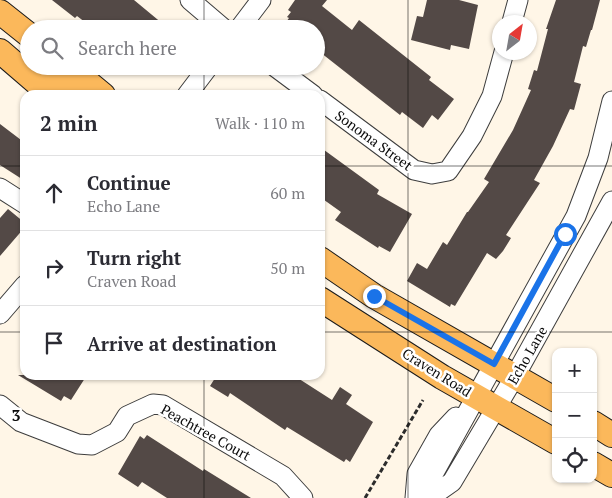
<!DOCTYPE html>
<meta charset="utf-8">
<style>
:root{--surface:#fff;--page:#f2f2f3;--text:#2b2b33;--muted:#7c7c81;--line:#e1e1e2}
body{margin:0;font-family:"PT Serif",serif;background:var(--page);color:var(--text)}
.controls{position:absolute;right:15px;bottom:15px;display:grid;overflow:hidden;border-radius:10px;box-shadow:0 1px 4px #0004}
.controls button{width:45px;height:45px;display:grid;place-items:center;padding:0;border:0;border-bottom:1px solid var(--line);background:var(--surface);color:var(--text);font:25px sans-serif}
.compass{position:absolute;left:492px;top:15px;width:45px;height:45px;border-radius:50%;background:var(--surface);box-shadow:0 1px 4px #0004;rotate:31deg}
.stop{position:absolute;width:15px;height:15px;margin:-11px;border:4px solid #1a73e8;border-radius:50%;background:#fff}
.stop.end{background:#1a73e8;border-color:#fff;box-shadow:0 1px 5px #0008}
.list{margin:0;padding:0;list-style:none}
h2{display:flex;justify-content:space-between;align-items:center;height:65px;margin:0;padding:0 20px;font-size:21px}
h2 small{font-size:16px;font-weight:400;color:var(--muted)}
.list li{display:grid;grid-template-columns:32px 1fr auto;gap:15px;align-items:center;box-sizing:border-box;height:75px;padding:0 20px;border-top:1px solid var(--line)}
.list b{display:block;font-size:19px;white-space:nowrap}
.list p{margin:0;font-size:16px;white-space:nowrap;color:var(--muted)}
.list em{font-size:16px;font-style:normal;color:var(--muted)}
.icon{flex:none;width:28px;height:28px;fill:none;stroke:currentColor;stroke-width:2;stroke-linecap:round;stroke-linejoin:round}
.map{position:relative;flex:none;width:612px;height:498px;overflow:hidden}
.search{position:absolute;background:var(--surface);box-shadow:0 1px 4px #0004;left:20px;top:20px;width:305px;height:55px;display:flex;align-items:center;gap:12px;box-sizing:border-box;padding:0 18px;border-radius:28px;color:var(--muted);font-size:19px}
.panel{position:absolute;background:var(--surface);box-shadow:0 1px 4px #0004;left:20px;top:90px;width:305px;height:290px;border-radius:15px}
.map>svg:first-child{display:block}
.building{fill:#534946}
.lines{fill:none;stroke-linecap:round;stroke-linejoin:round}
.minor-casing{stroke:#3d3d3d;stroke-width:21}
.major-casing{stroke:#1b1b1b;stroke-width:26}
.path{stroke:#2c2c2c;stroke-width:3;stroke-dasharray:5 2.5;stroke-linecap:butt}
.minor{stroke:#fff;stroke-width:19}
.major{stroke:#fbb85b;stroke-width:24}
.route{stroke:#1a73e8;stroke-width:6}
.grid{fill:none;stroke:#0a0a0a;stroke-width:1;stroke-opacity:0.55}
.labels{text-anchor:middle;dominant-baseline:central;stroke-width:5;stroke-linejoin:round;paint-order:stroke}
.street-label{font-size:14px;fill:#0a0a0a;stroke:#fff}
.grid-label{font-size:16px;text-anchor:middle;font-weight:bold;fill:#0a0a0a;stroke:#fff;stroke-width:5;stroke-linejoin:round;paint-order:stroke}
</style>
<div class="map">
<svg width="612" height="498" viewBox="0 0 612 498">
<rect width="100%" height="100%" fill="#fff6e7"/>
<!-- building -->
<path class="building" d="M52,0H134L169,29H94L77,16L75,18Z
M295,0H327L322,6L352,30L359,20L431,77L429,80L454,99L438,120L432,115L423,128L402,112L400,115L316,49V29H281L289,18L287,17L291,12L288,10Z
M427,0H459L478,5L469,49L451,45L450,50L446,49L411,40L417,16L423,17Z
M556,0H600L592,30H591L586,47L583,46L574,82L581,84L574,110L570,109L553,146L534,180L540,183L506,235L511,238L503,251L496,259L487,253L455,306L451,304L450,307L407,281L417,263L427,269L443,242L447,245L467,212H468L489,182L484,179L513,130L531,90L528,89L534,70L537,71L548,29H546Z
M0,124L25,143V181L0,165Z
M320,147L379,190L377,194L412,214L390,252L379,246L378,248L335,220L341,212L320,197Z
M8,209L25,223V227L0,256V218Z
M18,375H87L71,400L64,396L61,401Z
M217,375H293L332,400L340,387L352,395L346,404L373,422L350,462L346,459L344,462L287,427L285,430L230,393L228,397L210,386Z
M147,435L203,471L204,469L251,498H167L142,482L138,487L118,474L140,436L144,439Z"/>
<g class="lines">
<defs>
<path id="minor" d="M190,0L224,29
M512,22L518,0
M239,29L261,0
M274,66L313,95
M187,95L209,66
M320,100L414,170L432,174L448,171L472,136L492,96L504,52
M0,188L25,204
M0,314L25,285
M0,405L21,422L78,444L92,445L117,432L127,416L153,404L163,405L283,476L303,498
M415,498L417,474L439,435L456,417
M420,498L576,216L598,158L612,101
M429,498L452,482L515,376L612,201"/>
<path id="major" d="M0,12L29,35
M0,51L51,95
M68,66L103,95
M43,71L73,95
M320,259L374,296L556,400
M320,299L442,377L556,442
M593,423L612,435
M593,464L612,475"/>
</defs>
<!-- minor casing -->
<use href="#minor" class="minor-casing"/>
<!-- major casing -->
<use href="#major" class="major-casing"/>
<!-- path -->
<path class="path" d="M365,498L423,400"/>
<!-- minor -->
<use href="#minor" class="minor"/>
<!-- major -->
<use href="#major" class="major"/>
</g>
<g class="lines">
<!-- route -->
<path class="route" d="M374,296L494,364L565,234"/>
</g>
<!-- grid -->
<path class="grid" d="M204,0V29M408,0V498M204,66V95M0,166H25M320,166H612M0,332H25M320,332H612M204,375V498"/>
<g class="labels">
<!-- street labels -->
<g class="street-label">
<text transform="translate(374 140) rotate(36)">Sonoma Street</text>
<text transform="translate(527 355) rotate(-60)">Echo Lane</text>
<text transform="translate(437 372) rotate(32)">Craven Road</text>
<text transform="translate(206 432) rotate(29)">Peachtree Court</text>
</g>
</g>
<g class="grid-label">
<text x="16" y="421">3</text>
</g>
</svg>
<div class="controls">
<button>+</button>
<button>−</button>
<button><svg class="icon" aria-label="locate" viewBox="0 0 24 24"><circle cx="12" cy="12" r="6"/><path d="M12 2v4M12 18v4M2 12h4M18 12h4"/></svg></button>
</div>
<svg class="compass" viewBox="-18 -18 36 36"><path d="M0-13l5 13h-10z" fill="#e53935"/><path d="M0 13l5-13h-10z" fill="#7c7c81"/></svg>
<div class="stop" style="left:565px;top:234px"></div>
<div class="stop end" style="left:374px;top:296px"></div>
<div class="search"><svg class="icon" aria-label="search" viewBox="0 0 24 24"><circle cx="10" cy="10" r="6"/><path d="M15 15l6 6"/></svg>Search here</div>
<section class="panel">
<h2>2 min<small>Walk · 110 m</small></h2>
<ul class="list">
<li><svg class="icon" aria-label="ahead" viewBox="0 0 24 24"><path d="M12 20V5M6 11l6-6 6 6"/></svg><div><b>Continue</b><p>Echo Lane</p></div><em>60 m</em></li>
<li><svg class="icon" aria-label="right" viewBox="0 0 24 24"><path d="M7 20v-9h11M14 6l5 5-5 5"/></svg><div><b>Turn right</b><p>Craven Road</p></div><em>50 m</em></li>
<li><svg class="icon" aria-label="arrive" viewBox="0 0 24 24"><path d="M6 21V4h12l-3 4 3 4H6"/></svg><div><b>Arrive at destination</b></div></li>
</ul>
</section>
</div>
